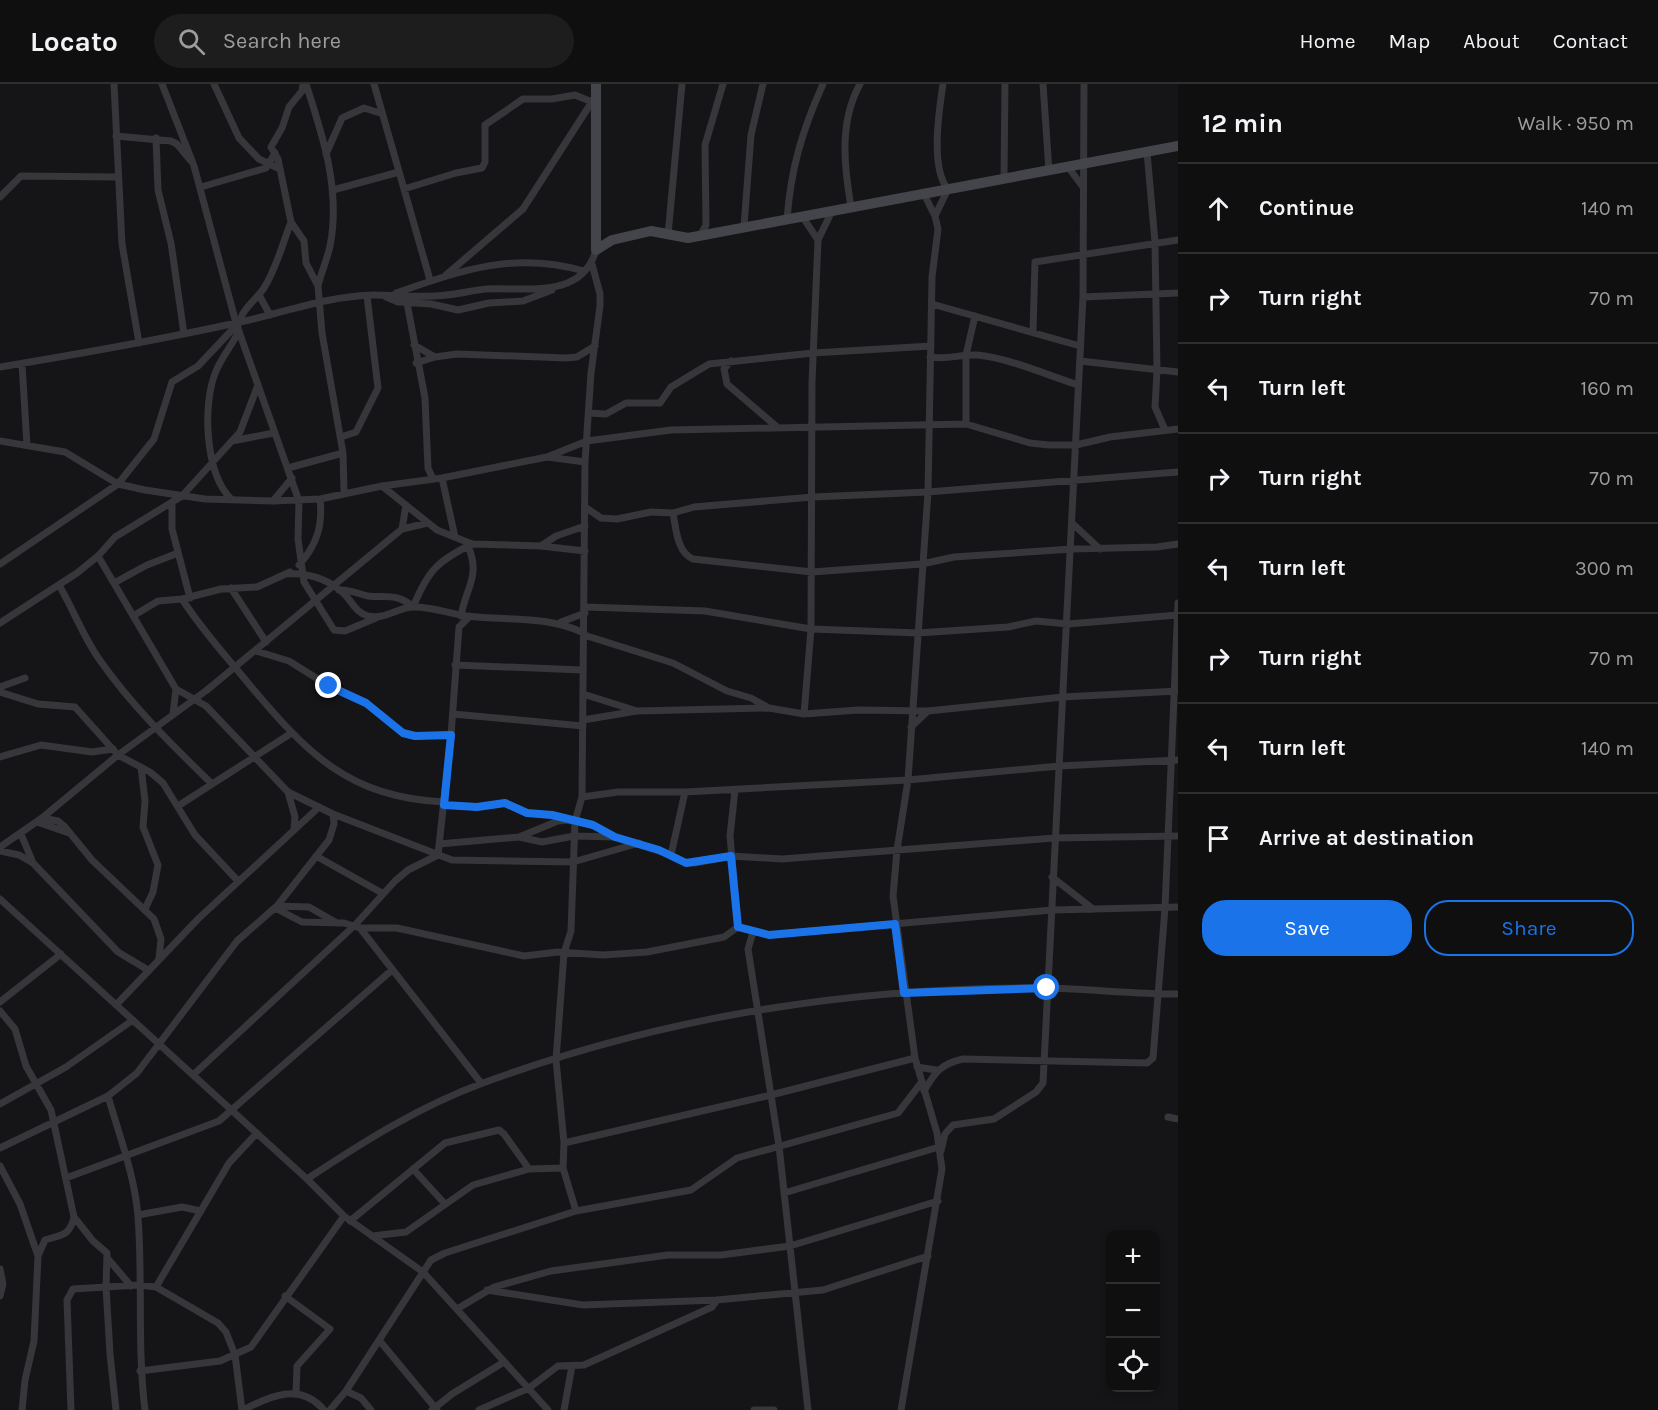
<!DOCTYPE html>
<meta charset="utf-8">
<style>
:root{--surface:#100f10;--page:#1e1d1e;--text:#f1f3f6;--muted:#9c9c9f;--line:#302f30;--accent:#1a73e8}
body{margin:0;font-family:Karla,sans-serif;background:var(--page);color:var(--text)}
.controls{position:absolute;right:18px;bottom:18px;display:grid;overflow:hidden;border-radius:12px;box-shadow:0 3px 9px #0003}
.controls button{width:54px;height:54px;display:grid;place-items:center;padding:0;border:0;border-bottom:2px solid var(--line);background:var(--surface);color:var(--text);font:30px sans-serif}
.stop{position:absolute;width:18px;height:18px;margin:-14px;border:4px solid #1a73e8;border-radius:50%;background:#fff}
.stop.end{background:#1a73e8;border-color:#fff;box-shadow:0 2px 6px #0008}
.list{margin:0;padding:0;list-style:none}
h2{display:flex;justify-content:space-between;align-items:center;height:78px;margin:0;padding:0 24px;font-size:26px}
h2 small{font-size:20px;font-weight:400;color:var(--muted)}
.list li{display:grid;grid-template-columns:39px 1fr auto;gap:18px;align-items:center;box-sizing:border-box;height:90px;padding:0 24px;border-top:2px solid var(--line)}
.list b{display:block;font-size:22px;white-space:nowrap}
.list em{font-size:20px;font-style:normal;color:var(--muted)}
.actions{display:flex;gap:12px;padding:18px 24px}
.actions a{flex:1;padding:14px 0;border:2px solid var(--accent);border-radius:24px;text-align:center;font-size:21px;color:var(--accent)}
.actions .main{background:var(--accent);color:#fff}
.icon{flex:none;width:33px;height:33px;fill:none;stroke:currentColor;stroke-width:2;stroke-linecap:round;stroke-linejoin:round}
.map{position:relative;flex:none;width:1178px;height:1326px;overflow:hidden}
header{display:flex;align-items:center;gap:36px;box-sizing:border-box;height:84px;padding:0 30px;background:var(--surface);border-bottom:2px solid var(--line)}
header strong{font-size:28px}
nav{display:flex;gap:33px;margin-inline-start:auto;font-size:21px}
.search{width:420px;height:54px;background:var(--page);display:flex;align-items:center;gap:15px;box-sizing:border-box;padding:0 21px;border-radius:33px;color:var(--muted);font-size:22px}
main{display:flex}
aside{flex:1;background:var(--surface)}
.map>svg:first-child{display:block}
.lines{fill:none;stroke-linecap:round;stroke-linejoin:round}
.street{stroke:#36363b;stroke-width:7}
.secondary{stroke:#44454a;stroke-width:10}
.route{stroke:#1a73e8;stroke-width:8}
</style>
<header>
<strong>Locato</strong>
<div class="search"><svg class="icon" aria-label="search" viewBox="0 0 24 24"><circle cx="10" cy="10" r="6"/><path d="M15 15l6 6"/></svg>Search here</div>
<nav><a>Home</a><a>Map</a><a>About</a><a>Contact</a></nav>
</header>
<main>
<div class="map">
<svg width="1178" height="1326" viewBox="0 0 1178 1326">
<rect width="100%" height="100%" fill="#151416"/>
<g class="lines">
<!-- street -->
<path class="street" d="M114,0L122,160L139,259
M162,0L194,82L236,239L299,417L298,455L304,498L334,546L345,547L376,534
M214,0L239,54L259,75L280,85
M303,0L302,7L289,23L282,44L271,63L278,75L291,138L304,157L306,179L318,202L322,249L343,369L344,408
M306,0C323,52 341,107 330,162C327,176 321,189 318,202
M374,0L430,196
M1043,0L1049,87
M116,52L171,57L177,60L191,77
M156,54L158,106L171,159L184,250
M1147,68L1155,158L1157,287L1155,323L1165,346
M326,70L342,34L364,24L380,29
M1068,83L1083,103
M1004,94L1005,0
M201,103L266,84L275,69
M404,105L456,89L482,84L485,78V41L523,15H552L575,11L592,18
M333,106L399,88
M0,113L21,92L118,93
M851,123C844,82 839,38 860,0
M802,132L818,156
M935,132L948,105C930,85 939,26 943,0
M787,135C791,84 802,47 823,0
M744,142L751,51L763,0
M668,151L682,0
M700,152L706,141L705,61L723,0
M446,191L523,125L593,16
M396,209C462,186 514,167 584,187
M259,211L270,231
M386,213L398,218L431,220L458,226L489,219L523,217L552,206
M1083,213L1178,209
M407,219L425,314L428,384L433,395
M932,220L1080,262
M240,238C241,226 257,215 264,204C277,183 282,161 291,138
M1033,248L1035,178L1178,156
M414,261L435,273
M930,273C947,276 961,270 977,271C1009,274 1047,291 1078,301
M731,277L724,285L727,300L777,343
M1080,277L1178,288
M416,279L435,273L457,270L566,274L577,273L595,262
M22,280L27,361
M0,283C79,270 158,256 236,239C283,229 326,212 374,211C398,211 423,214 446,211C460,210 473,206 487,205C525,203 582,216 596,166
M589,329L606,330L626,319H660L671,303L709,280L813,269L931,262
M966,340V271L975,232
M341,353L356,348L378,304L367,212
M0,357L65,368L118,400L145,406L205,415L273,417L320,415L382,402L442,394L547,373L587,357L671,346L966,340L1030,359L1049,361H1076L1110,353L1178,345
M232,357L274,349
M547,373L585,378
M288,384L343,369
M442,394L455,453
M382,402L437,446L472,460L541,462L585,467
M231,415C205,389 202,320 216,287C222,273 232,261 239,247
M273,417L292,394
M172,420V445L190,514
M585,423L601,434L617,435L651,428L673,429L694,423L813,413L928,408L1178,388
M673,429C676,445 677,468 693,475L812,488L922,480L954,473L1072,465L1157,463L1178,460
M1073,440L1100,465
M402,445L406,421
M541,462L556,452L585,442
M98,472L176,605L206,622L288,708L333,730L452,776L573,778L639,759
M0,480L118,400L154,355L172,298L198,282L231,247L238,243
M299,481C317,461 323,441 320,415
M287,490C306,488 328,495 342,508C352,516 354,528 368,532C385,536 397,524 412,523C430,522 450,530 467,532C508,537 546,531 584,549
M114,499L147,481L178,469
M59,501C73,525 83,552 99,575C131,621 171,660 211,699
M231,504L266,558
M339,506C350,505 358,510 368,512C386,514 398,509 413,523
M182,515C202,546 225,571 248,599C307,669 347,713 444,718
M413,523C428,487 437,477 472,460
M585,523L705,527L811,545L918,549L1008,543L1036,537L1068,540L1178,531
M133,532L158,517L182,515L221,505L257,503L290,488
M461,532C466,503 481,492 468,462
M561,538L585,529
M0,539L77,489L98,472L115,453L182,412L240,348L258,301
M584,551L673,579L727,607L751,614L769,624
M256,567L289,577L329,602L366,619L403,649L415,652L451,651
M455,581L583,586
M0,603L25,594
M0,608L38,620L75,623L118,671L150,688L163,699L195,751L238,797
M583,610L637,627
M173,630L176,605
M453,630L583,642
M804,630L811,545L812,298L818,156L832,127
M583,636L637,627L769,624L804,630L858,626L928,627L1063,613L1178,607
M911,643L928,627
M0,673L41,661L92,668L113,665
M141,683L145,717L143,743L158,781L153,808L145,825
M288,708L295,733L294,745
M582,713L618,708H685L908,696L1059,682L1178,676
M444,721L477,723L505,719L527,729L552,731L567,735
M178,722L290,650
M42,734L58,737L65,743L92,776L154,835L161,855L159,874
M37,738L69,749
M21,750L33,779
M519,753L542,758L574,752L615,753L671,771L686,779H695L731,772L782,775L1054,754L1178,752
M439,760L519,753L558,737L569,736L593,741L613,752
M0,763L42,734L118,671L207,606L402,445L428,439
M0,767L19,771L33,779L118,868L148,886
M438,771L451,651L459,543L469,533
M671,771L685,708
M316,772L382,809
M1052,793L1093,825
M0,815L307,1095L344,1132L423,1188L548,1326
M277,822L309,823L337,839
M275,824L302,838L344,839L360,844L481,999
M738,843L769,851L1052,826L1178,823
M360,844H397L524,872L558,868L603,871L647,868L724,853L738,843L730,752L735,706
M753,848L748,865L779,1062L808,1326
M0,918L61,870
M116,921L198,835L319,723
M0,927L15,945L26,982L51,1026L74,1133L93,1157L107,1169L106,1203L110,1270L116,1326
M917,983L936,986
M193,991L355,841L395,797L408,786L438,771
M924,1007C935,988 941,980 963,975L1147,979L1153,974L1165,824L1178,519
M108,1012C119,1051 135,1092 138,1133C143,1197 137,1262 145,1326
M0,1020L66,983L133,936
M1168,1033L1178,1035
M564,1059L771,1011L915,974
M0,1064L108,1012L137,989L237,857L277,822L329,756L334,740L333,730
M941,1067L945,1050L953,1041L994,1035L1036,1008L1043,999L1083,213L1084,0
M0,1082L20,1120L38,1172L34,1257L25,1296L22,1326
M413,1085L445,1120
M66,1094L219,1037L392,886
M307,1095C363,1058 420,1022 483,999C662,933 855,902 1046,904C1090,905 1134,910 1178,910
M784,1109L939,1063
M576,1127L563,1084L564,1059L556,976L564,869L571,847L575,737L582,713L585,378L591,289L600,222V210L592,180
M138,1131L182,1123L201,1127
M350,1137L445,1059L499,1046L504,1050L529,1085
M372,1152L406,1148L473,1101L529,1085L563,1084
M38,1172L45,1156C61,1151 70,1152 74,1133
M109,1176L131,1202
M0,1185L3,1200L0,1212
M156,1203L229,1079L257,1049
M487,1206L583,1221L717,1216L823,1206L928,1172
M285,1212L330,1245L297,1282L296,1309
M457,1225L494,1203L551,1187L668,1171H721L790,1162L938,1117
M379,1256L437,1326
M140,1287L220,1277L251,1263L344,1132
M346,1307L361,1314L371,1326
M71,1326L67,1216L73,1205L139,1201L156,1203L218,1239L226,1248L235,1271L242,1326
M243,1326C270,1312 300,1298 324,1326
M330,1326L346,1307L431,1176L445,1169L576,1127L691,1106L737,1074L898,1029L921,999
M432,1326L452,1310L504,1278
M479,1326L529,1304L558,1282L584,1281L712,1223L717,1216
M564,1326L572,1282
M754,1326H774
M901,1326L942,1085L937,1049L915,974L893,812L897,766L908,696L928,408L932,193L938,145L935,132L924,110"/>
<!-- secondary -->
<path class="secondary" d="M596,0V166
M596,166L612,156L651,147L688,154L1178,62"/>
</g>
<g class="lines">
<!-- route -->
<path class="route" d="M329,602L366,619L403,649L415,652L451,651L444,721L477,723L505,719L527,729L552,731L593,741L615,753L659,766L686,779L731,772L738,843L769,851L895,840L904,909L1047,904"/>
</g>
</svg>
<div class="controls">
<button>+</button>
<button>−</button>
<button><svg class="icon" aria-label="locate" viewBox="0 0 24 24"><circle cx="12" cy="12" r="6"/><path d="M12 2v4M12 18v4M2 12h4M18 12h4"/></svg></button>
</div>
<div class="stop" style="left:1047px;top:904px"></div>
<div class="stop end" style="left:329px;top:602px"></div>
</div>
<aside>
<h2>12 min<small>Walk · 950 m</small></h2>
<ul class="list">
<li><svg class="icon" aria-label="ahead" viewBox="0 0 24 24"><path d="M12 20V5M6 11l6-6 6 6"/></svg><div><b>Continue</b></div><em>140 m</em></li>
<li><svg class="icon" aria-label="right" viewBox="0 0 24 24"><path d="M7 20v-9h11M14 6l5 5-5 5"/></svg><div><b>Turn right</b></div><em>70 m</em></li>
<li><svg class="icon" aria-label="left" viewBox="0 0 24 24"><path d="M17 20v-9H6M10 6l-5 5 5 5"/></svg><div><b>Turn left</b></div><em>160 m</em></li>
<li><svg class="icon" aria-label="right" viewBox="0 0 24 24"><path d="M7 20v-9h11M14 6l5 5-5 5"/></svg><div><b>Turn right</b></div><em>70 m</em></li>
<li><svg class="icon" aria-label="left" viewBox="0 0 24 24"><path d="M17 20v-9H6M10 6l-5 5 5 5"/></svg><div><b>Turn left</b></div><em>300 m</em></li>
<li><svg class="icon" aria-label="right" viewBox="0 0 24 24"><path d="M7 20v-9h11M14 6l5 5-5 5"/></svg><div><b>Turn right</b></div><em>70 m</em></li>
<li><svg class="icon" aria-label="left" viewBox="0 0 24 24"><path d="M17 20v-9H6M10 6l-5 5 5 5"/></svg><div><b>Turn left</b></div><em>140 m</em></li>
<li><svg class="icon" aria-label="arrive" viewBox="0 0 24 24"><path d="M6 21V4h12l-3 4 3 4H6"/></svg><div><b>Arrive at destination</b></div></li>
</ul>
<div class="actions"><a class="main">Save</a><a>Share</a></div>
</aside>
</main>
